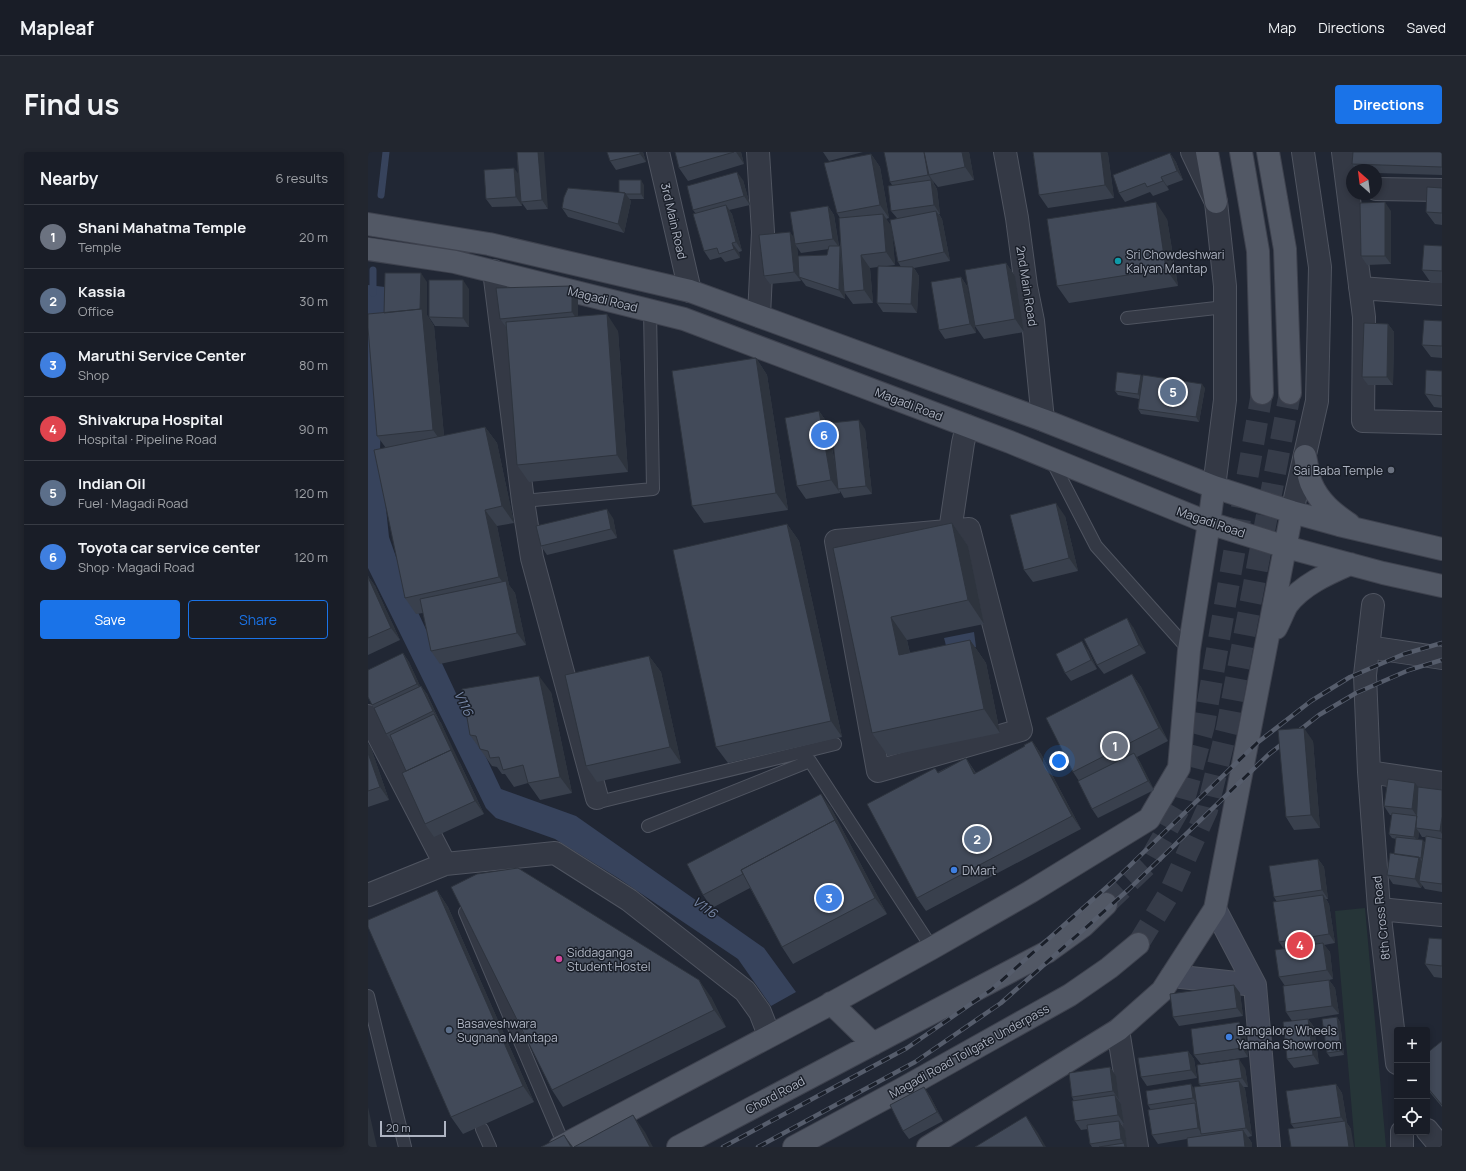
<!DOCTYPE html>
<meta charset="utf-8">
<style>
:root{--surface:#191d27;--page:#22262f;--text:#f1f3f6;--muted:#9fa2a7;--line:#373b44;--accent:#1a73e8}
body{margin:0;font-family:Manrope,sans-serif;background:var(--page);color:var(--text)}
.controls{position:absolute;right:12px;bottom:12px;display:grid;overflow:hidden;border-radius:4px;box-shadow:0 2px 6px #0003}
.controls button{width:36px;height:36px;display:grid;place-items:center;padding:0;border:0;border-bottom:1px solid var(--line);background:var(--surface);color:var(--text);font:20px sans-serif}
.compass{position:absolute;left:978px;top:12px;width:36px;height:36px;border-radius:50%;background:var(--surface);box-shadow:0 2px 6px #0003;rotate:332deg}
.scale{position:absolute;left:12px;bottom:10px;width:66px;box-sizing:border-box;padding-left:4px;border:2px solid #aeb4c2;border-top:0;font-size:11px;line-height:14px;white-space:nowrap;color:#aeb4c2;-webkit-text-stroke:3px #1a1f29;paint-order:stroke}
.you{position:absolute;left:691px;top:609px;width:14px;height:14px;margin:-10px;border:3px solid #fff;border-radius:50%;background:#1a73e8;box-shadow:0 0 0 6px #1a73e833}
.badge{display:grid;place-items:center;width:26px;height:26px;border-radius:50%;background:var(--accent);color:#fff;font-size:13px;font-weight:700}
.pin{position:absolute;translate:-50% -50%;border:2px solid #fff;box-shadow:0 1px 4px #0006}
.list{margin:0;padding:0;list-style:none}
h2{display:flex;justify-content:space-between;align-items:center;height:52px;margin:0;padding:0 16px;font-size:17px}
h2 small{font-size:13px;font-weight:400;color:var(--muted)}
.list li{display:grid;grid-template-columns:26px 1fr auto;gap:12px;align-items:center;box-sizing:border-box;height:64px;padding:0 16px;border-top:1px solid var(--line)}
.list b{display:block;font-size:15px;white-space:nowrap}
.list p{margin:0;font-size:13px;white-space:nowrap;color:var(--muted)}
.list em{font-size:13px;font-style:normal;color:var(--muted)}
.actions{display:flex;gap:8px;padding:12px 16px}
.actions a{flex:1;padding:9px 0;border:1px solid var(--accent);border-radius:4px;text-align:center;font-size:14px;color:var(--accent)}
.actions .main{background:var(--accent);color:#fff}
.icon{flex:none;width:22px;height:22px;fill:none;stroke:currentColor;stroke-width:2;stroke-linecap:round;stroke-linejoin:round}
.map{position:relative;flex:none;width:1074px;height:995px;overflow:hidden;border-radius:4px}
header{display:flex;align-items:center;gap:24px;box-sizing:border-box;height:56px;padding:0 20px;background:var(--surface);border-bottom:1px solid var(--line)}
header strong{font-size:19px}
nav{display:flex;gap:22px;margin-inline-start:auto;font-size:14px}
.intro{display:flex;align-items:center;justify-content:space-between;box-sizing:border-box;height:96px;padding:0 24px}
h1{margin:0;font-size:28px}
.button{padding:10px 18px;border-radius:4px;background:var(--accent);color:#fff;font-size:14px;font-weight:700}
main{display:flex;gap:24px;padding:0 24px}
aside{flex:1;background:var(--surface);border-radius:4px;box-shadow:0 2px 6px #0003}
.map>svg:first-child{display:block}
.green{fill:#263538}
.water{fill:#37435c}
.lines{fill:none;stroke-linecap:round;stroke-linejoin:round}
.stream{stroke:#37435c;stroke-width:7}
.primary-tunnel{stroke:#363c49;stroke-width:22;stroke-dasharray:22 11;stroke-linecap:butt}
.service-casing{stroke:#4f5460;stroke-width:14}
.minor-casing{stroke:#4f5460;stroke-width:24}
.tertiary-casing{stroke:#4f5460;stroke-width:24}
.secondary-casing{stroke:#4f5460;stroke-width:24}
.primary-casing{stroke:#3e424e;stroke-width:24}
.service{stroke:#343945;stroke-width:12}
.minor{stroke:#343945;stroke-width:22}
.tertiary{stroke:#343945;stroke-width:22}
.secondary{stroke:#424858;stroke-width:22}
.primary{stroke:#525865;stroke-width:22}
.rail-casing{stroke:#565d6c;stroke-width:4.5}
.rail{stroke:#1a1f29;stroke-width:3;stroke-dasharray:9;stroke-linecap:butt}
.wall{fill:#39404d;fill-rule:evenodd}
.shaded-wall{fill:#2e343e}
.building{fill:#424a59;stroke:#2e343e}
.culture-dot{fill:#0f9aa8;stroke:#1a1f29;stroke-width:1.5}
.worship-dot{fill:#6b7280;stroke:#1a1f29;stroke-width:1.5}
.shop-dot{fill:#3f7fe0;stroke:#1a1f29;stroke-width:1.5}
.hotel-dot{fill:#d1479c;stroke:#1a1f29;stroke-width:1.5}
.service-dot{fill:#5c6f8a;stroke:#1a1f29;stroke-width:1.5}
.labels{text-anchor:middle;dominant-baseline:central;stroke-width:3;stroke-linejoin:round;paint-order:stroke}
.street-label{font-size:12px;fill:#aeb4c2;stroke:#1a1f29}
.poi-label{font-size:12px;fill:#aeb4c2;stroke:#1a1f29;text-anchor:start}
.water-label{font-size:13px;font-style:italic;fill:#7888a8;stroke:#1a1f29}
</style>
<header>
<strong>Mapleaf</strong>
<nav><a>Map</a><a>Directions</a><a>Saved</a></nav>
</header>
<div class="intro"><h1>Find us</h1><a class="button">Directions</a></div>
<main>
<aside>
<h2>Nearby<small>6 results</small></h2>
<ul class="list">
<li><span class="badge" style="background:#6b7280">1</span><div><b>Shani Mahatma Temple</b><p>Temple</p></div><em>20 m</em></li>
<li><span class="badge" style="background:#5c6f8a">2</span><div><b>Kassia</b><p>Office</p></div><em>30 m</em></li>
<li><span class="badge" style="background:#3f7fe0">3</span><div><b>Maruthi Service Center</b><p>Shop</p></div><em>80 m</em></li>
<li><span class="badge" style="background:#e0444e">4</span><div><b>Shivakrupa Hospital</b><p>Hospital · Pipeline Road</p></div><em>90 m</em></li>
<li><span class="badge" style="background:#5c6f8a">5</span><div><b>Indian Oil</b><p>Fuel · Magadi Road</p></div><em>120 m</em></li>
<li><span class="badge" style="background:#3f7fe0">6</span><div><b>Toyota car service center</b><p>Shop · Magadi Road</p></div><em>120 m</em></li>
</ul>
<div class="actions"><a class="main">Save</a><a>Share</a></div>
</aside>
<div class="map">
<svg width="1074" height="995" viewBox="0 0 1074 995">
<rect width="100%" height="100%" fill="#212734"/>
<!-- green -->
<path class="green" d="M997,756L1018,995H987L967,759Z"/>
<!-- water -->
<path class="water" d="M0,133L17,135L12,299L21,385L40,439L133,637L208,664L396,796L428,840L403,854L370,807L250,726L187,687L128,666L118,656L0,416Z
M606,480L608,495L580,501L576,486Z"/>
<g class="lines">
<!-- stream -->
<path class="stream" d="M13,43L18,0
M5,118V141"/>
<!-- primary-tunnel -->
<path class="primary-tunnel" d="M738,752L779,713L816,648L836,573L894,241
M770,792L802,740L839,658L859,576L922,241"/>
<defs>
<path id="service" d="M759,166L857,155
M683,307L728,394L821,498
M155,349L285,337L282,158
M229,646L235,649L467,592
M280,674L442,609L564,796
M97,760L196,993
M0,844L37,995
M114,977L122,995"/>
<path id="minor" d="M290,0L322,139
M390,0L395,80L391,164
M637,0L649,66L658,134L665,169L675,268
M975,0L996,165L995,269L1074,271
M1008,37L1074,38
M126,119L155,349L164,406L229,646
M992,136L1074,142
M601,377L653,578L510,619L468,389Z
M582,379L595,291L599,274
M1005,453L997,523L1001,620L1074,631
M1000,495L1074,506
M0,564L77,712
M1001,620L1011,757L1029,911
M0,743L77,712L187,701L261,748L377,839L392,860L401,883
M1011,757L1074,763
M750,878L769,995
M1059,978L1073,995
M1034,980V995"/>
<path id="tertiary" d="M824,0L848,50L857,134V248L846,335
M924,360L949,249L952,115L935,0"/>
<path id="secondary" d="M847,757L887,833L901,995
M804,824L887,833"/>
<path id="primary" d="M839,0L848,50
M873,0L890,99L894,241
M900,0L917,97L922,241
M0,72L121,92L322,139L675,268L846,335L924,360L971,373L1074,397
M0,97L87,110L316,167L642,290L841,371L918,395L1015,421L1074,434
M937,304C939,313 940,323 943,331C951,350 965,361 981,372
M908,476C912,469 915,460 919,453C934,433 959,422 982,412
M463,851L505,892
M192,995L455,856L564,796L662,740L781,667L811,616L821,498L841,371L846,335
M310,995L679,800L715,774L738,752
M426,995L534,937L702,843L741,816L770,792
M560,995L750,878L794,839L847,757L924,360"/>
</defs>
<!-- service casing -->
<use href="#service" class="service-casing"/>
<!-- minor casing -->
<use href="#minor" class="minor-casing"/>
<!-- tertiary casing -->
<use href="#tertiary" class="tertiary-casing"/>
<!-- secondary casing -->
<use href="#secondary" class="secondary-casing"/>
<!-- primary casing -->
<use href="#primary" class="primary-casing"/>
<!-- service -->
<use href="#service" class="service"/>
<!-- minor -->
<use href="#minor" class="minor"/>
<!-- tertiary -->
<use href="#tertiary" class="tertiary"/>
<!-- secondary -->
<use href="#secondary" class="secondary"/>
<!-- primary -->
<use href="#primary" class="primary"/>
<defs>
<path id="rail" d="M355,995L539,896L623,838L749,726L889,591L943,549L982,525L1036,502L1074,491
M390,995L547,910L633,851L760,738L900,603L951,563L988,541L1041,518L1074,508"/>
</defs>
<!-- rail casing -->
<use href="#rail" class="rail-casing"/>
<!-- rail -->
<use href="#rail" class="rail"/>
</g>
<!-- wall -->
<path class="wall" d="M149,0L180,57L159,58L154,51V54L124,55L118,47L150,22Z
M275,0L278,10L248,18L242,9Z
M307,0H373L376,12L320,29L311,16Z
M455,0H495L461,9Z
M516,0H601L606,28L570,35L565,29L566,32L569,37L572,62H571L574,67L582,109L546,116L551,124L549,161L515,160L509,151L510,115L502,116L505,151L485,152L477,141V147L438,134L432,126L433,129L402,132L396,124L426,85L460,54L466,63L471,94H472V66L469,61L503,2L512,15L521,66L518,67L523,74L529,66L523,59L524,33L522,30ZM524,80L530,110L533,115L519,114L527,113ZM429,95L433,101L461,97L459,103L431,113Z
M665,0H739L740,2L746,46L680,56L671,43Z
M1074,0V23L1008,21V18H988L984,12Z
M802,1L808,10L815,28L799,34L801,38L785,44L782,40L757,50L751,41Z
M375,28L382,53L361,58L364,62L374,99L371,100L372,106L357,110L353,105L342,108L336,99L328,62L325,58Z
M276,33V47H261L263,49L256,81L200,65L194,56Z
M1074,36V73L1067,72L1058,60Z
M1023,59V112L999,113L993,104Z
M799,67L810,134L701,151L689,134Z
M1074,94V131H1063L1054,118Z
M638,111L647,124L656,180L616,187L607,174Z
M593,125L599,134L608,181L577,187L571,178Z
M59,130V163L66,174L76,284L117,275L129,291L146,371L129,374L141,433L147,441L158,493L72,512L63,499L55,461L48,462L37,446L18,296L9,284L16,161Z
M204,134L210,143V164L250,179L260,320L161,330L149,313L139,175H138L132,167Z
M101,137V175L67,174L61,165Z
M1074,169V206L1063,205L1054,193Z
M1020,172L1026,180L1025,233H1000L994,225Z
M388,206L399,223L420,358L336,371L324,354Z
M1074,219V256L1066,255L1057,242Z
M774,225L837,236L831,270L773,262L770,257L771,247L750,243L747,239Z
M451,259L460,272L468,317L497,277L504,342L476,346L472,339V341L438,347L429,334Z
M697,364L710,419L665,430L656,418Z
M245,366L249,386L179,403L173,394Z
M584,371L600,394L616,472L539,488L542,501L602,488L618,511L632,581L520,604L504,581L465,396Z
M419,372L431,389L474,585L360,611L348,595Z
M0,424L7,434L32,488L0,503Z
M765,475L778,501L736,522L729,513Z
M720,498L729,517L703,529L697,521Z
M35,501L41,510L52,534H53L59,542L71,568L73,571L89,607L92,611L116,662L66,685L57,672L38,619L25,590H24L18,582L6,556L4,553Z
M281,504L293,520L313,611L229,630L218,614Z
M764,522L773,535L800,589L769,605L772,610L786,638L730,666L724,657L711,629L705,620Z
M183,540L204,641L172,648L160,631L146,635L137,622H134L129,615L124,614L102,583Z
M664,589L673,602L713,677L558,759L549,746L570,620L598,606L608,621L657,594Z
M945,589L952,676L926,678L918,665Z
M0,592L3,596L21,648L0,655Z
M1050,635L1074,638V740L1057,737L1054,733L1053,736L1025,732L1019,723L1026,702L1028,687L1024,686L1021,682L1024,663H1022L1016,654ZM1051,680L1054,685H1057V690L1050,687Z
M462,654L519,762L425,812L414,795L382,736L344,756L335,743Z
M950,707L956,715L960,747H958L961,752L967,791L956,793L962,800L965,827L961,828L967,836L971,862L940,867L946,875L951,912L926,916L919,907L924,869L918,860L917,834L911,825L916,797L911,790L909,750L906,745Z
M69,738L80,755L166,950L95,982L83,965Z
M1074,787V826L1066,825L1057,812Z
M866,833L872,841L875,864L811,874L805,865Z
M343,845L358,875L195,955L184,938Z
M969,865L972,870L976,903L962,905L959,901Z
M877,879L880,905L833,912L826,903Z
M1074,889V955L1059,937V901Z
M820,899L826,907L829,926L779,934L773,925Z
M742,915L748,924L751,948L753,952L756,972H753L757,978L759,995H724L722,992L720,977L713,978L707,969L706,949L704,945Z
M877,916L880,935H876L877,937L884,984L880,985L884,991L819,987L790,992L784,983L783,958L780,953L826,937L833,934L831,932Z
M968,932L974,941L979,971L983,977L926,976L923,972Z
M556,935L562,944L575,969L541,987L535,979Z"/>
<!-- shaded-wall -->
<path class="shaded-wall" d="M170,0H176L180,57L174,48Z
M272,0H275L278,10L272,2Z
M368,0H373L376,12Z
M556,0H560L561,23L565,29L566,32L560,23Z
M594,0H601L606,28L597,15Z
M733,0H739L740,2L746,46L737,33Z
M802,1L808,10L815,28L809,19Z
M503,2L512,15L521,66L512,53Z
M146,16L152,24L153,50L154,51V54L148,45Z
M369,20L375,28L382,53L376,44Z
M793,25L799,34L801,38L795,29Z
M273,28L276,33V47L273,42Z
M563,28L569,37L572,62L566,53Z
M257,41L263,49L256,81L250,72Z
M788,50L799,67L810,134L798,117Z
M1017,50L1023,59V112L1017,104Z
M358,53L364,62L374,99L368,90Z
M460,54L466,63L471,95L465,87Z
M568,59L574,67L582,109L576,100Z
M515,62L524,75L527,113L518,100Z
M422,80L428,88L427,92L429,95L433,129L426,120Z
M364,91L371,100L372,106L366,97Z
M472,94L476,140L477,141V147L471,138Z
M493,103L502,116L505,151L496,138Z
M638,111L647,124L656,180L647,167Z
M545,115L551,124L549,161L543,152Z
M53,121L59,130V163L66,174L77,295L65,278L52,164Z
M593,125L599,134L608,181L602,172Z
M95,128L101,137V175L95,166Z
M204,134L210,143V169L204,160Z
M239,162L250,179L260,320L249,303Z
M1020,172L1026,180L1025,233L1019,225Z
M388,206L399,223L420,358L408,341Z
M773,223L776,227L773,247L770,242Z
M834,232L837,236L831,270L828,265Z
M451,259L460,272L471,337H470L472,341L463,328Z
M491,268L497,277L504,342L498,334Z
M117,275L129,291L146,371L134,354Z
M688,351L697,364L710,419L701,406Z
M239,357L245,366L249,386L243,377Z
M117,358L129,374L141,433L147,441L158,493L149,481L140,438L131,425Z
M584,371L600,394L616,472L600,448Z
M419,372L431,389L474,585L463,569Z
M0,424L7,434L32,488L23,476L0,428Z
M523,465L539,488L547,526L531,503Z
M759,466L765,475L778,501L771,493Z
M602,488L618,511L632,581L616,557Z
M714,489L720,498L729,517L723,508Z
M35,501L41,510L55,540L49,532Z
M281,504L293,520L313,611L302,595Z
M764,522L773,535L800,589L791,576Z
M171,524L183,540L204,641L192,625Z
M53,534L59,542L71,568L65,559Z
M66,562L73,571L116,662L107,649Z
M936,576L945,589L952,676L943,663Z
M664,589L673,602L713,677L704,664Z
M0,592L3,596L21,648L12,635L0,601Z
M766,601L772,610L786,638L780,629Z
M598,606L606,619L615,635L606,622Z
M1047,631L1053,639L1050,666L1044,657Z
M453,642L462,654L519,762L507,746Z
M1049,664L1048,676L1051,680L1050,689L1046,685Z
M1074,665V682L1072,679Z
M1055,688L1058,693L1056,710L1053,706Z
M1051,705L1057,714L1051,729L1054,733L1053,736L1047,727Z
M950,707L956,715L960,747L954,738Z
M69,738L80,755L166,950L155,934Z
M955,743L961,752L967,791L961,782Z
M955,791L962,800L965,827L959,818Z
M331,828L343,845L358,875L346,858Z
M961,828L967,836L971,862L964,854Z
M866,833L872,841L875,864L869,856Z
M969,865L972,870L976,903L973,899Z
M940,867L946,875L951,912L945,903Z
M871,870L877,879L880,905L874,896Z
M820,899L826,907L829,926L823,918Z
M871,907L877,916L880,935L874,926Z
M742,915L748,924L751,948L745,939Z
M871,929L877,937L884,984L878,976Z
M823,932L829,941L831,955L825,946Z
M968,932L974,941L979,971L983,977L986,995H981L977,971L973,965Z
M556,935L562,944L575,969L569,960Z
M747,943L753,952L756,972L750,963Z
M827,951L833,960L834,982L830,976Z
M0,955L9,995H1L0,993Z
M265,963L277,980L285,995H282Z
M658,964L670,981L678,995H676Z
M751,969L757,978L759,995H757L756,992L753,987Z
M875,978L884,991V995H877Z
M196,983L205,995H203Z"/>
<!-- building -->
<path class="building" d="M149,0H170L174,48L153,50Z
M239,0H272V2L242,9Z
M307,0H366L311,16Z
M516,0H556L560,23L522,30Z
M556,0H594L597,15L561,23Z
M665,0H733L737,33L671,43Z
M985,0H1074V15L984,12Z
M802,1L809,19L793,25L795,29L779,35L777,31L751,41L745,23Z
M503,2L512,53L469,61L456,11Z
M146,16L148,45L118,47L116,18Z
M369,20L376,44L325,58L319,34Z
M251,28H273V42H258L257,41L251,40Z
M563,28L566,53L523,59L520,34Z
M1059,35L1074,36V61L1058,60Z
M200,36L257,41L250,72L194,56L196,45Z
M788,50L798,117L689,134L679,67Z
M1017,50V104H993L992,51Z
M358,53L368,90L364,91L366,97L351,102L349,96L336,99L325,62Z
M460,54L465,87L427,92L422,60Z
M568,59L576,100L530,110L522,68Z
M515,62L518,100L493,103L496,138L476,140L471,66Z
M422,80L426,120L396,124L391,83Z
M1056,93L1074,94V119L1054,118Z
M461,94H472L471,138L431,125L430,104L459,103Z
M638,111L647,167L607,174L597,118Z
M510,114L545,115L543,152L509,151Z
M17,121H53L52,157L16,161Z
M593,125L602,172L571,178L563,130Z
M61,128H95V166L61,165Z
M204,134V160L132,167L128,136Z
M54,157L65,278L9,284L0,176V162Z
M239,162L249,303L149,313L138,170Z
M1056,168L1074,169V194L1054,193Z
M996,171L1020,172L1019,225H994Z
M388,206L408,341L324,354L304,219Z
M1058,218L1074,219V244L1057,242Z
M749,220L773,223L770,242L747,239Z
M775,223L834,232L828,265L770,257Z
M451,259L463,328L429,334L417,266Z
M491,268L498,334L470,337L463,271Z
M117,275L134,354L117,358L131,425L37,446L6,298Z
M688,351L701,406L656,418L642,363Z
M239,357L243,377L173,394L168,374Z
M584,371L600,448L523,465L531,503L602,488L616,557L504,581L465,396Z
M419,372L463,569L348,595L305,398Z
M0,425L23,476L0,486Z
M138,429L149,481L63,499L52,447Z
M759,466L771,493L729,513L716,487Z
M714,489L723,508L697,521L688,502Z
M35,501L49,532L4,553L0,545V518Z
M281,504L302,595L218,614L197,523Z
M764,522L791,576L705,620L678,566Z
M171,524L192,625L160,631L155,613L135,618L131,605L122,606L120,599L112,597L108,584L102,583L94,537Z
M53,534L65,559L18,582L6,556Z
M66,562L83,598L38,619L22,583Z
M936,576L943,663L918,665L910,578Z
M664,589L704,664L549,746L499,652L567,616L570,621L598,606L606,622L657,594L656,593Z
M83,598L107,649L57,672L34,621Z
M0,601L12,635L0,639Z
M766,601L780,629L724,657L710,629Z
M1020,627L1047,631L1044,657L1016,654Z
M1050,635L1074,638V665L1072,679L1048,676Z
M453,642L469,672L467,668L373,718L375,722L335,743L319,712Z
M1024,661L1049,664L1046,685L1021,682Z
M467,668L507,746L414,795L373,718Z
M1058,684L1074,687V732L1051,729Z
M1028,685L1055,688L1053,706L1026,702Z
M1022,701L1051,705L1047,727L1019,723Z
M950,707L954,738L906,745L901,714Z
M150,716L331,828L346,858L184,938L83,735L109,722Z
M69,738L155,934L83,965L0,775V768Z
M955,743L961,782L911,790L905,750Z
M1061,786L1074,787V814L1057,812Z
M955,791L959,818L911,825L907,798Z
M961,828L964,854L918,860L915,834Z
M866,833L869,856L805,865L802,842Z
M969,865L973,899L959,901L954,867Z
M940,867L945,903L919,907L915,870Z
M871,870L874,896L826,903L823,877Z
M1074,889V953L1059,935V901Z
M820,899L823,918L773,925L770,906Z
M871,907L874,926L831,932L829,913Z
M742,915L745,939L704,945L701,921Z
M871,929L878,976L833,982L826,935Z
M823,932L825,946L780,953L778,939Z
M968,932L973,965L923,972L918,939Z
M556,935L569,960L535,979L522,953Z
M747,943L750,963L707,969L704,949Z
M827,951L830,976L784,983L780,958Z
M265,963L282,995H206Z
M658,964L676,995H607Z
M751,969L753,987L722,992L719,973Z
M977,969L981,995H923L920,977Z
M875,978L877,995H820L819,986Z
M196,983L203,995H173Z
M756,991L757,995H731Z"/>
<!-- markers -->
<circle class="culture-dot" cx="750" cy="109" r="4"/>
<circle class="worship-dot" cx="1023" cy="318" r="4"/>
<g class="shop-dot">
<circle cx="586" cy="718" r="4"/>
<circle cx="861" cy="885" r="4"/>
</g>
<circle class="hotel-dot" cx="191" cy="807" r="4"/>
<circle class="service-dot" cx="81" cy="878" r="4"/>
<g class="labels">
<!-- street labels -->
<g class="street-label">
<text transform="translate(306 69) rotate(77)">3rd Main Road</text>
<text transform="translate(659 134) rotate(81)">2nd Main Road</text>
<text transform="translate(235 147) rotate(14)">Magadi Road</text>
<text transform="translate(541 252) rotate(21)">Magadi Road</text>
<text transform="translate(843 370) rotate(19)">Magadi Road</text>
<text transform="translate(1013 766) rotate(-96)">8th Cross Road</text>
<text transform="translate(601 899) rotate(-29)">Magadi Road Tollgate Underpass</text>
<text transform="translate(407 943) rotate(-28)">Chord Road</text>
</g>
<!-- poi labels -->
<g class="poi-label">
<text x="758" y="102">Sri Chowdeshwari<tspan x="758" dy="14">Kalyan Mantap</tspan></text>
<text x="1015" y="318" text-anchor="end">Sai Baba Temple</text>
<text x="594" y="718">DMart</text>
<text x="199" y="800">Siddaganga<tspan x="199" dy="14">Student Hostel</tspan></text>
<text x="89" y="871">Basaveshwara<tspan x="89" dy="14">Sugnana Mantapa</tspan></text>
<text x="869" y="878">Bangalore Wheels<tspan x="869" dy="14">Yamaha Showroom</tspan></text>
</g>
<!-- water labels -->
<g class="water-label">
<text transform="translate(96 551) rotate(64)">V116</text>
<text transform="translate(337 755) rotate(35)">V116</text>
</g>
</g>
</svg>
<div class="controls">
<button>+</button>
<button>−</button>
<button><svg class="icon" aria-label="locate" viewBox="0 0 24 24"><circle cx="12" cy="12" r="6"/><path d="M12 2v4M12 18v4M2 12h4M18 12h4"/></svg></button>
</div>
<svg class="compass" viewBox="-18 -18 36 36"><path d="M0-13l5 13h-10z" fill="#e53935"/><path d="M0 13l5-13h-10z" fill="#9fa2a7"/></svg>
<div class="scale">20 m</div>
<div class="you"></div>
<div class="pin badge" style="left:747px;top:594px;background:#6b7280">1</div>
<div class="pin badge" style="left:609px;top:687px;background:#5c6f8a">2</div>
<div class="pin badge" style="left:461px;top:746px;background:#3f7fe0">3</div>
<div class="pin badge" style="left:932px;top:793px;background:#e0444e">4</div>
<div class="pin badge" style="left:805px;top:240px;background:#5c6f8a">5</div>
<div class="pin badge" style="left:456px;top:283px;background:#3f7fe0">6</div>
</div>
</main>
